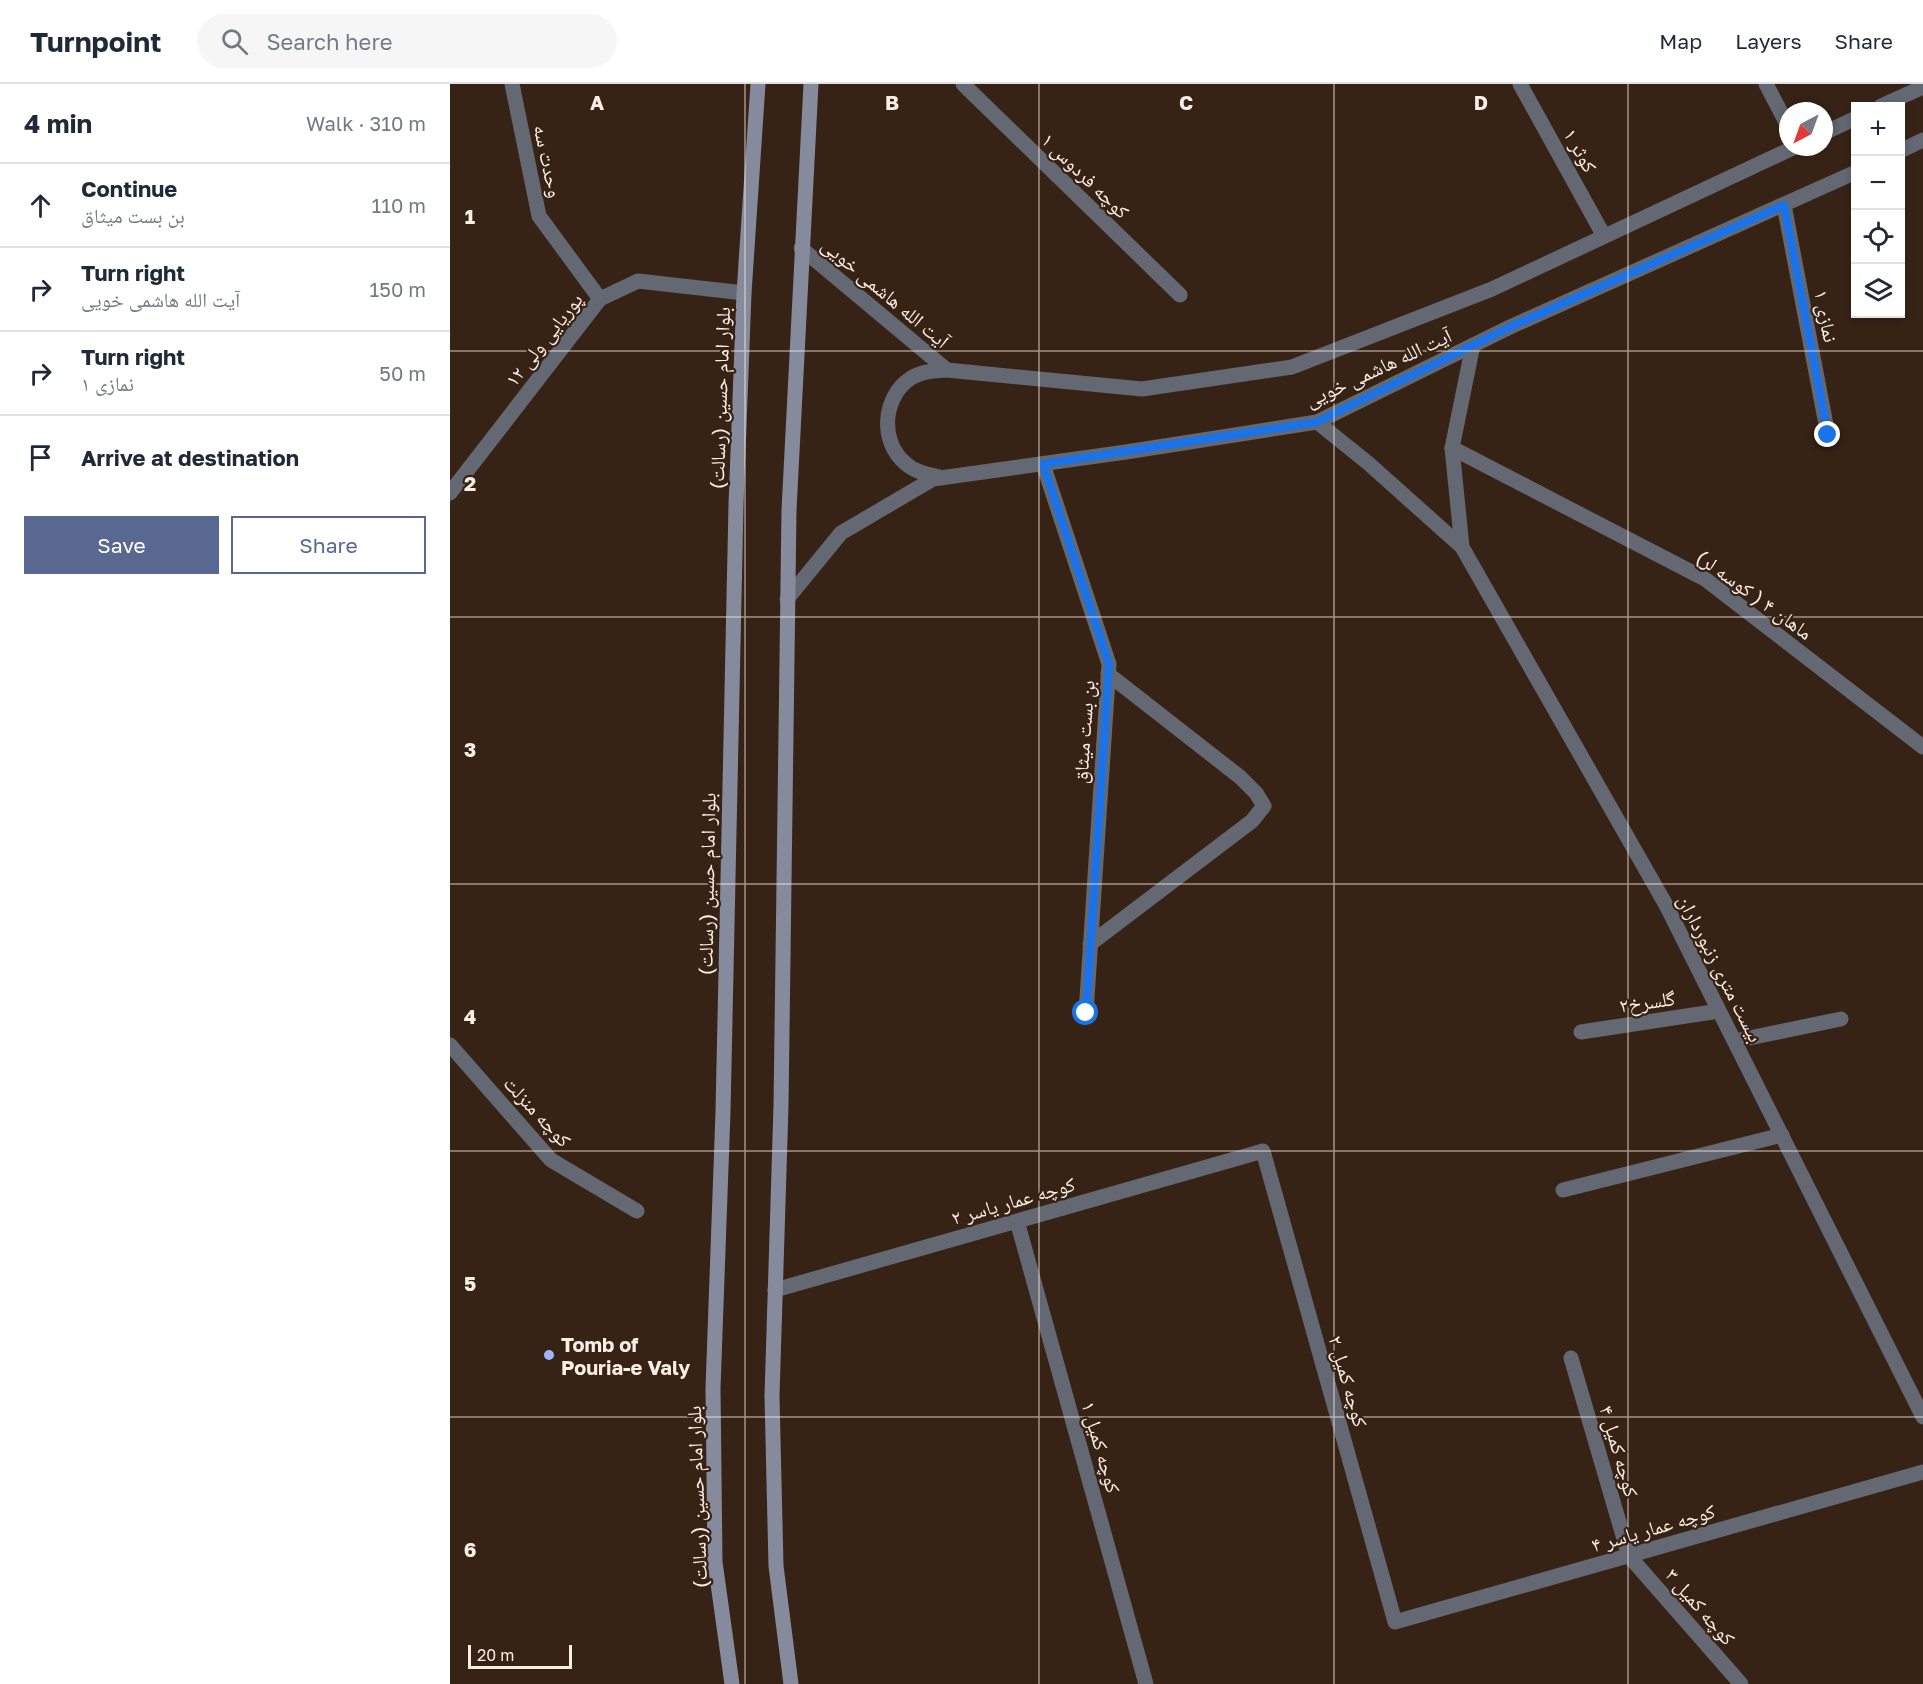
<!DOCTYPE html>
<meta charset="utf-8">
<style>
:root{--surface:#fff;--page:#f6f6f7;--text:#1f2937;--muted:#747a83;--line:#e0e1e3;--accent:#586890}
body{margin:0;font-family:"Golos Text","Noto Naskh Arabic",sans-serif;background:var(--page);color:var(--text)}
.controls{position:absolute;right:18px;top:18px;display:grid;overflow:hidden;border-radius:0px;box-shadow:0 3px 9px #0003}
.controls button{width:54px;height:54px;display:grid;place-items:center;padding:0;border:0;border-bottom:2px solid var(--line);background:var(--surface);color:var(--text);font:30px sans-serif}
.compass{position:absolute;left:1329px;top:18px;width:54px;height:54px;border-radius:50%;background:var(--surface);box-shadow:0 3px 9px #0003;rotate:221deg}
.scale{position:absolute;left:18px;bottom:15px;width:104px;box-sizing:border-box;padding-left:6px;border:3px solid #fceee5;border-top:0;font-size:16px;line-height:21px;white-space:nowrap;color:#fceee5;-webkit-text-stroke:4px #372316;paint-order:stroke}
.stop{position:absolute;width:18px;height:18px;margin:-14px;border:4px solid #1a73e8;border-radius:50%;background:#fff}
.stop.end{background:#1a73e8;border-color:#fff;box-shadow:0 2px 6px #0008}
.list{margin:0;padding:0;list-style:none}
h2{display:flex;justify-content:space-between;align-items:center;height:78px;margin:0;padding:0 24px;font-size:26px}
h2 small{font-size:20px;font-weight:400;color:var(--muted)}
.list li{display:grid;grid-template-columns:39px 1fr auto;gap:18px;align-items:center;box-sizing:border-box;height:84px;padding:0 24px;border-top:2px solid var(--line)}
.list b{display:block;font-size:22px;white-space:nowrap}
.list p{margin:0;font-size:20px;white-space:nowrap;color:var(--muted)}
.list em{font-size:20px;font-style:normal;color:var(--muted)}
.actions{display:flex;gap:12px;padding:18px 24px}
.actions a{flex:1;padding:14px 0;border:2px solid var(--accent);border-radius:0px;text-align:center;font-size:21px;color:var(--accent)}
.actions .main{background:var(--accent);color:#fff}
.icon{flex:none;width:33px;height:33px;fill:none;stroke:currentColor;stroke-width:2;stroke-linecap:round;stroke-linejoin:round}
.map{position:relative;flex:none;width:1473px;height:1600px;overflow:hidden}
header{display:flex;align-items:center;gap:36px;box-sizing:border-box;height:84px;padding:0 30px;background:var(--surface);border-bottom:2px solid var(--line)}
header strong{font-size:28px}
nav{display:flex;gap:33px;margin-inline-start:auto;font-size:21px}
.search{width:420px;height:54px;background:var(--page);display:flex;align-items:center;gap:15px;box-sizing:border-box;padding:0 21px;border-radius:33px;color:var(--muted);font-size:22px}
main{display:flex}
aside{flex:1;background:var(--surface)}
.map>svg:first-child{display:block}
.lines{fill:none;stroke-linecap:round;stroke-linejoin:round}
.minor{stroke:#646872;stroke-width:15}
.tertiary{stroke:#646872;stroke-width:15}
.secondary{stroke:#858b9c;stroke-width:15}
.route{stroke:#1a73e8;stroke-width:8}
.grid{fill:none;stroke:#fceee5;stroke-width:1.5;stroke-opacity:0.55}
.poi-dot{fill:#9eb4fd;stroke:#372316;stroke-width:2}
.labels{text-anchor:middle;dominant-baseline:central;stroke-width:4.5;stroke-linejoin:round;paint-order:stroke}
.street-label{font-size:20px;fill:#fceee5;stroke:#372316}
.poi-label{font-size:20px;font-weight:bold;fill:#fceee5;stroke:#372316;text-anchor:start}
.grid-label{font-size:20px;text-anchor:middle;font-weight:bold;fill:#fceee5;stroke:#372316;stroke-width:4.5;stroke-linejoin:round;paint-order:stroke}
</style>
<header>
<strong>Turnpoint</strong>
<div class="search"><svg class="icon" aria-label="search" viewBox="0 0 24 24"><circle cx="10" cy="10" r="6"/><path d="M15 15l6 6"/></svg>Search here</div>
<nav><a>Map</a><a>Layers</a><a>Share</a></nav>
</header>
<main>
<aside>
<h2>4 min<small>Walk · 310 m</small></h2>
<ul class="list">
<li><svg class="icon" aria-label="ahead" viewBox="0 0 24 24"><path d="M12 20V5M6 11l6-6 6 6"/></svg><div><b>Continue</b><p>بن بست میثاق</p></div><em>110 m</em></li>
<li><svg class="icon" aria-label="right" viewBox="0 0 24 24"><path d="M7 20v-9h11M14 6l5 5-5 5"/></svg><div><b>Turn right</b><p>آیت الله هاشمی خویی</p></div><em>150 m</em></li>
<li><svg class="icon" aria-label="right" viewBox="0 0 24 24"><path d="M7 20v-9h11M14 6l5 5-5 5"/></svg><div><b>Turn right</b><p>نمازی ۱</p></div><em>50 m</em></li>
<li><svg class="icon" aria-label="arrive" viewBox="0 0 24 24"><path d="M6 21V4h12l-3 4 3 4H6"/></svg><div><b>Arrive at destination</b></div></li>
</ul>
<div class="actions"><a class="main">Save</a><a>Share</a></div>
</aside>
<div class="map">
<svg width="1473" height="1600" viewBox="0 0 1473 1600">
<rect width="100%" height="100%" fill="#372316"/>
<g class="lines">
<!-- minor -->
<path class="minor" d="M62,0L89,132L150,215
M513,0L730,211
M1070,0L1154,152
M1316,0L1338,42
M1334,121L1378,351
M1002,364L1255,495L1473,663
M593,380L659,580L636,929
M0,409L150,215L188,197L294,209
M640,860L802,737L814,722L806,709L790,693L658,590
M1131,948L1269,927
M1285,957L1391,935
M0,961L101,1076L187,1127
M1113,1106L1332,1051
M567,1137L696,1600
M325,1206L813,1067L945,1538L1473,1388
M1121,1274L1179,1472L1291,1600"/>
<!-- tertiary -->
<path class="tertiary" d="M1431,22L1473,3
M1374,49L1406,34
M1450,67L1473,56
M351,164L497,286L692,305L842,283L1042,205L1345,63
M867,338L918,379L1012,463L1216,821L1473,1333
M489,393C476,390 465,388 455,379C429,357 433,312 461,294C472,287 484,287 497,286
M1012,463L1002,364L1023,261
M337,515L391,449L483,395L676,368L867,338L1060,243L1406,88"/>
<!-- secondary -->
<path class="secondary" d="M282,1600L265,1478L263,1304L273,1028L286,421L294,209L308,0
M341,1600L326,1482L322,1312L331,1022L339,426L361,0"/>
</g>
<g class="lines">
<!-- route -->
<path class="route" d="M636,929L659,580L593,380L867,338L1060,243L1334,121L1378,351"/>
</g>
<!-- grid -->
<path class="grid" d="M295,0V1600M589,0V1600M884,0V1600M1178,0V1600M0,267H1473M0,533H1473M0,800H1473M0,1067H1473M0,1333H1473"/>
<!-- markers -->
<circle class="poi-dot" cx="99" cy="1271" r="6"/>
<g class="labels">
<!-- street labels -->
<g class="street-label">
<text transform="translate(1131 66) rotate(61)">کوثر ۱</text>
<text transform="translate(99 77) rotate(78)">وحدت سه</text>
<text transform="translate(636 91) rotate(44)">کوچه فردوس ۱</text>
<text transform="translate(436 208) rotate(40)">آیت الله هاشمی خویی</text>
<text transform="translate(1377 232) rotate(79)">نمازی ۱</text>
<text transform="translate(93 255) rotate(-52)">پوریایی ولی ۱۲</text>
<text transform="translate(928 283) rotate(-25)">آیت الله هاشمی خویی</text>
<text transform="translate(269 314) rotate(-88)">بلوار امام حسین (رسالت)</text>
<text transform="translate(1305 510) rotate(36)">ماهان ۴ ( کوسه لر)</text>
<text transform="translate(633 648) rotate(-86)">بن بست میثاق</text>
<text transform="translate(256 800) rotate(-89)">بلوار امام حسین (رسالت)</text>
<text transform="translate(1271 884) rotate(63)">بیست متری زنبورداران</text>
<text transform="translate(1197 917) rotate(-8)">گلسرخ۲</text>
<text transform="translate(88 1027) rotate(47)">کوچه منزلت</text>
<text transform="translate(563 1116) rotate(-16)">کوچه عمار یاسر ۲</text>
<text transform="translate(899 1297) rotate(74)">کوچه کمیل ۲</text>
<text transform="translate(652 1363) rotate(74)">کوچه کمیل ۱</text>
<text transform="translate(1170 1367) rotate(74)">کوچه کمیل ۴</text>
<text transform="translate(246 1413) rotate(-92)">بلوار امام حسین (رسالت)</text>
<text transform="translate(1203 1443) rotate(-16)">کوچه عمار یاسر ۴</text>
<text transform="translate(1251 1522) rotate(49)">کوچه کمیل ۳</text>
</g>
<!-- poi labels -->
<g class="poi-label">
<text x="111" y="1260">Tomb of<tspan x="111" dy="23">Pouria-e Valy</tspan></text>
</g>
</g>
<g class="grid-label">
<text x="147" y="26">A</text>
<text x="442" y="26">B</text>
<text x="736" y="26">C</text>
<text x="1031" y="26">D</text>
<text x="20" y="140">1</text>
<text x="20" y="407">2</text>
<text x="20" y="673">3</text>
<text x="20" y="940">4</text>
<text x="20" y="1207">5</text>
<text x="20" y="1473">6</text>
</g>
</svg>
<div class="controls">
<button>+</button>
<button>−</button>
<button><svg class="icon" aria-label="locate" viewBox="0 0 24 24"><circle cx="12" cy="12" r="6"/><path d="M12 2v4M12 18v4M2 12h4M18 12h4"/></svg></button>
<button><svg class="icon" aria-label="layers" viewBox="0 0 24 24"><path d="M12 4l9 5-9 5-9-5zM3 14l9 5 9-5"/></svg></button>
</div>
<svg class="compass" viewBox="-18 -18 36 36"><path d="M0-13l5 13h-10z" fill="#e53935"/><path d="M0 13l5-13h-10z" fill="#747a83"/></svg>
<div class="scale">20 m</div>
<div class="stop" style="left:636px;top:929px"></div>
<div class="stop end" style="left:1378px;top:351px"></div>
</div>
</main>
